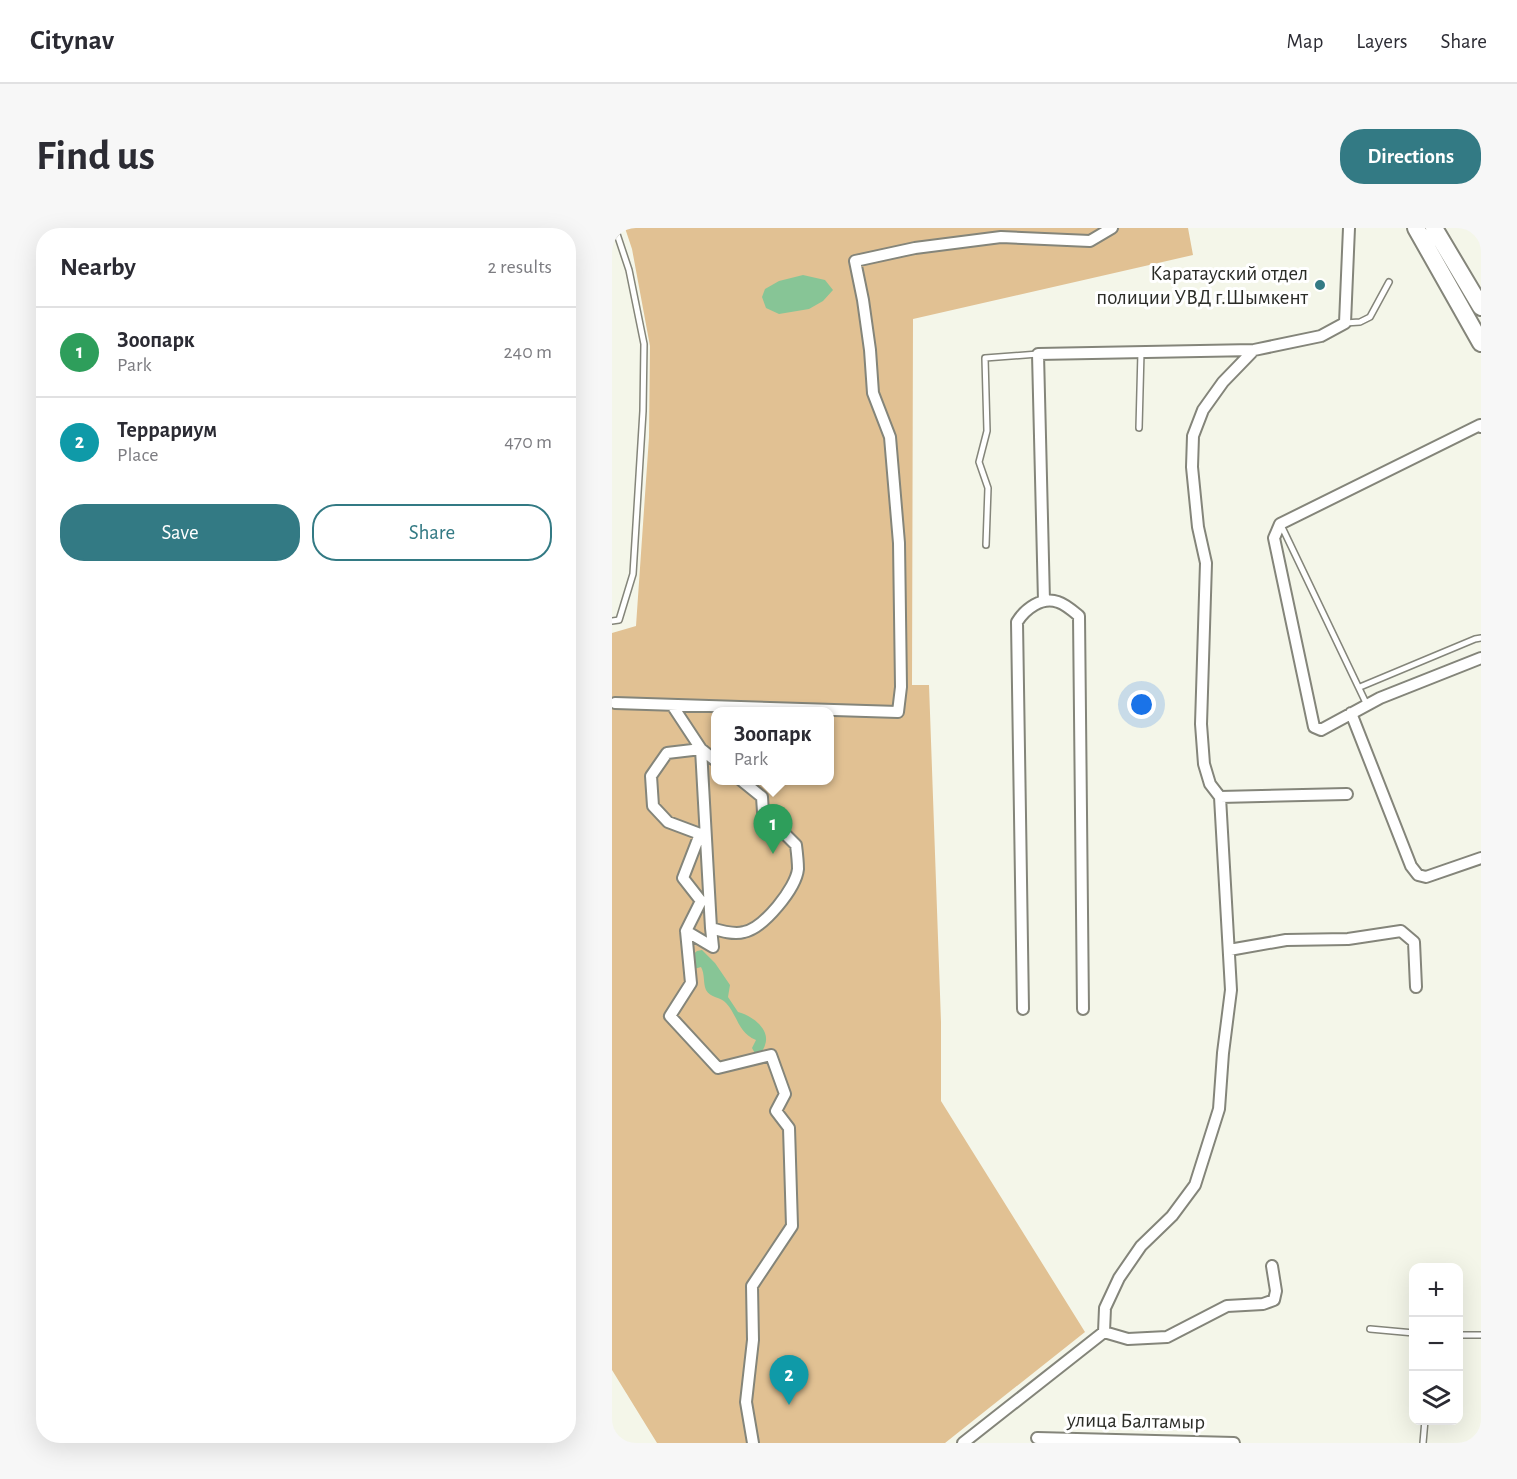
<!DOCTYPE html>
<meta charset="utf-8">
<style>
:root{--surface:#fff;--page:#f7f7f7;--text:#2b2b33;--muted:#7c7c81;--line:#e1e1e2;--accent:#337a84}
body{margin:0;font-family:"Alegreya Sans",sans-serif;background:var(--page);color:var(--text)}
.controls{position:absolute;right:18px;bottom:18px;display:grid;overflow:hidden;border-radius:12px;box-shadow:0 6px 24px #0002}
.controls button{width:54px;height:54px;display:grid;place-items:center;padding:0;border:0;border-bottom:2px solid var(--line);background:var(--surface);color:var(--text);font:30px sans-serif}
.you{position:absolute;left:530px;top:477px;width:21px;height:21px;margin:-15px;border:4px solid #fff;border-radius:50%;background:#1a73e8;box-shadow:0 0 0 9px #1a73e833}
.badge{display:grid;place-items:center;width:39px;height:39px;border-radius:50%;background:var(--accent);color:#fff;font-size:20px;font-weight:700}
.pin{position:absolute;translate:-50% -50px;filter:drop-shadow(0 2px 3px #0008)}
.pin::after{content:'';position:absolute;top:32px;width:21px;height:18px;background:inherit;clip-path:polygon(0 0,100% 0,50% 100%)}
.popup{position:absolute;left:99px;top:479px;width:123px;height:78px;box-sizing:border-box;display:grid;place-content:center;border-radius:12px;background:var(--surface);filter:drop-shadow(0 2px 4px #0005);font-size:20px;white-space:nowrap;color:var(--muted)}
.popup b{font-size:22px;color:var(--text)}
.popup::after{content:'';position:absolute;left:50%;top:100%;margin-left:-12px;border:12px solid transparent;border-top-color:var(--surface)}
.list{margin:0;padding:0;list-style:none}
h2{display:flex;justify-content:space-between;align-items:center;height:78px;margin:0;padding:0 24px;font-size:26px}
h2 small{font-size:20px;font-weight:400;color:var(--muted)}
.list li{display:grid;grid-template-columns:39px 1fr auto;gap:18px;align-items:center;box-sizing:border-box;height:90px;padding:0 24px;border-top:2px solid var(--line)}
.list b{display:block;font-size:22px;white-space:nowrap}
.list p{margin:0;font-size:20px;white-space:nowrap;color:var(--muted)}
.list em{font-size:20px;font-style:normal;color:var(--muted)}
.actions{display:flex;gap:12px;padding:18px 24px}
.actions a{flex:1;padding:14px 0;border:2px solid var(--accent);border-radius:24px;text-align:center;font-size:21px;color:var(--accent)}
.actions .main{background:var(--accent);color:#fff}
.icon{flex:none;width:33px;height:33px;fill:none;stroke:currentColor;stroke-width:2;stroke-linecap:round;stroke-linejoin:round}
.map{position:relative;flex:none;width:869px;height:1215px;overflow:hidden;border-radius:24px}
header{display:flex;align-items:center;gap:36px;box-sizing:border-box;height:84px;padding:0 30px;background:var(--surface);border-bottom:2px solid var(--line)}
header strong{font-size:28px}
nav{display:flex;gap:33px;margin-inline-start:auto;font-size:21px}
.intro{display:flex;align-items:center;justify-content:space-between;box-sizing:border-box;height:144px;padding:0 36px}
h1{margin:0;font-size:42px}
.button{padding:15px 27px;border-radius:24px;background:var(--accent);color:#fff;font-size:21px;font-weight:700}
main{display:flex;gap:36px;padding:0 36px}
aside{flex:1;background:var(--surface);border-radius:24px;box-shadow:0 6px 24px #0002}
.map>svg:first-child{display:block}
.green{fill:#e1c193;fill-rule:evenodd}
.water{fill:#87c596}
.lines{fill:none;stroke-linecap:round;stroke-linejoin:round}
.lane-casing{stroke:#84857a;stroke-width:8}
.street-casing{stroke:#84857a;stroke-width:14}
.primary-casing{stroke:#84857a;stroke-width:20}
.lane{stroke:#fff;stroke-width:5}
.street{stroke:#fff;stroke-width:10}
.primary{stroke:#fff;stroke-width:16}
.poi-dot{fill:#337a84;stroke:#fff;stroke-width:2}
.labels{text-anchor:middle;dominant-baseline:central;stroke-width:6;stroke-linejoin:round;paint-order:stroke}
.poi-label{font-size:21px;fill:#2b2c27;stroke:#fff;text-anchor:end}
.street-label{font-size:21px;fill:#2b2c27;stroke:#fff}
</style>
<header>
<strong>Citynav</strong>
<nav><a>Map</a><a>Layers</a><a>Share</a></nav>
</header>
<div class="intro"><h1>Find us</h1><a class="button">Directions</a></div>
<main>
<aside>
<h2>Nearby<small>2 results</small></h2>
<ul class="list">
<li><span class="badge" style="background:#2e9e5b">1</span><div><b>Зоопарк</b><p>Park</p></div><em>240 m</em></li>
<li><span class="badge" style="background:#0f9aa8">2</span><div><b>Террариум</b><p>Place</p></div><em>470 m</em></li>
</ul>
<div class="actions"><a class="main">Save</a><a>Share</a></div>
</aside>
<div class="map">
<svg width="869" height="1215" viewBox="0 0 869 1215">
<rect width="100%" height="100%" fill="#f4f6e9"/>
<!-- green -->
<path class="green" d="M13,0H576L581,27L301,91L300,457H317L329,794V873L473,1104L333,1215H45L0,1142V405L24,398L37,209L38,118L20,21ZM104,484H218V552H104Z"/>
<!-- water -->
<path class="water" d="M191,47L213,52L221,62L211,73L197,81L167,86L154,80L150,69L153,61L167,53Z
M90,722L103,735L118,757L116,769L126,784C139,787 159,801 153,817C152,821 148,826 145,829L140,820L144,812C126,805 126,788 114,775C109,769 98,770 94,762C91,755 93,746 89,739L82,741L77,730L85,723Z"/>
<g class="lines">
<defs>
<path id="lane" d="M733,95L748,94L758,89L777,54
M527,200L529,124
M669,297L755,477
M374,317L376,260L367,234L375,203L373,130L426,126
M0,393L7,392L21,346L31,183L32,116L17,42L3,0
M748,459L863,411L869,410
M758,1101L802,1105
M846,1107H869
M811,1215L813,1192"/>
<path id="street" d="M869,199L868,197L668,296L662,310L702,499L709,502L768,470L869,430
M432,373L426,126L642,122L709,108L733,95L737,0
M3,475L286,484L289,459L287,315L278,209L261,165L258,122L251,72L243,33L303,20L389,9L478,13L500,0
M60,477L89,521L104,533
M739,485L799,638L806,647L814,649L869,630
M89,521L99,700L101,719L74,703L89,673L71,650L88,606L56,594L41,578L39,548L55,525Z
M608,569L735,566
M99,700C109,703 122,707 132,704C152,700 184,660 186,641C186,634 185,625 184,617L151,584L150,569L129,552
M74,703L79,755L58,788L106,840L159,827L173,866L164,883L177,900L180,998L140,1058L141,1112L134,1174L141,1215
M617,722L674,712L736,711L789,703L802,714L804,759
M411,781L405,394C413,381 430,368 446,374C453,376 461,383 467,388L471,781
M492,1104L516,1111L555,1109L615,1078L651,1076L662,1072L664,1063L660,1038
M425,1210L622,1215
M351,1215L492,1104L493,1080L507,1050L529,1018L560,988L583,957L607,881L611,825L619,762L608,569L598,556L592,536L589,496L594,335L586,299L580,239L581,208L591,182L611,154L642,122"/>
<path id="primary" d="M804,0L869,115
M822,0L869,79"/>
</defs>
<!-- lane casing -->
<use href="#lane" class="lane-casing"/>
<!-- street casing -->
<use href="#street" class="street-casing"/>
<!-- primary casing -->
<use href="#primary" class="primary-casing"/>
<!-- lane -->
<use href="#lane" class="lane"/>
<!-- street -->
<use href="#street" class="street"/>
<!-- primary -->
<use href="#primary" class="primary"/>
</g>
<!-- markers -->
<circle class="poi-dot" cx="708" cy="57" r="6"/>
<g class="labels">
<!-- poi labels -->
<g class="poi-label">
<text x="696" y="45">Каратауский отдел<tspan x="696" dy="24">полиции УВД г.Шымкент</tspan></text>
</g>
<!-- street labels -->
<g class="street-label">
<text transform="translate(524 1193) rotate(1)">улица Балтамыр</text>
</g>
</g>
</svg>
<div class="controls">
<button>+</button>
<button>−</button>
<button><svg class="icon" aria-label="layers" viewBox="0 0 24 24"><path d="M12 4l9 5-9 5-9-5zM3 14l9 5 9-5"/></svg></button>
</div>
<div class="you"></div>
<div class="pin badge" style="left:161px;top:626px;background:#2e9e5b">1</div>
<div class="popup"><b>Зоопарк</b>Park</div>
<div class="pin badge" style="left:177px;top:1177px;background:#0f9aa8">2</div>
</div>
</main>
